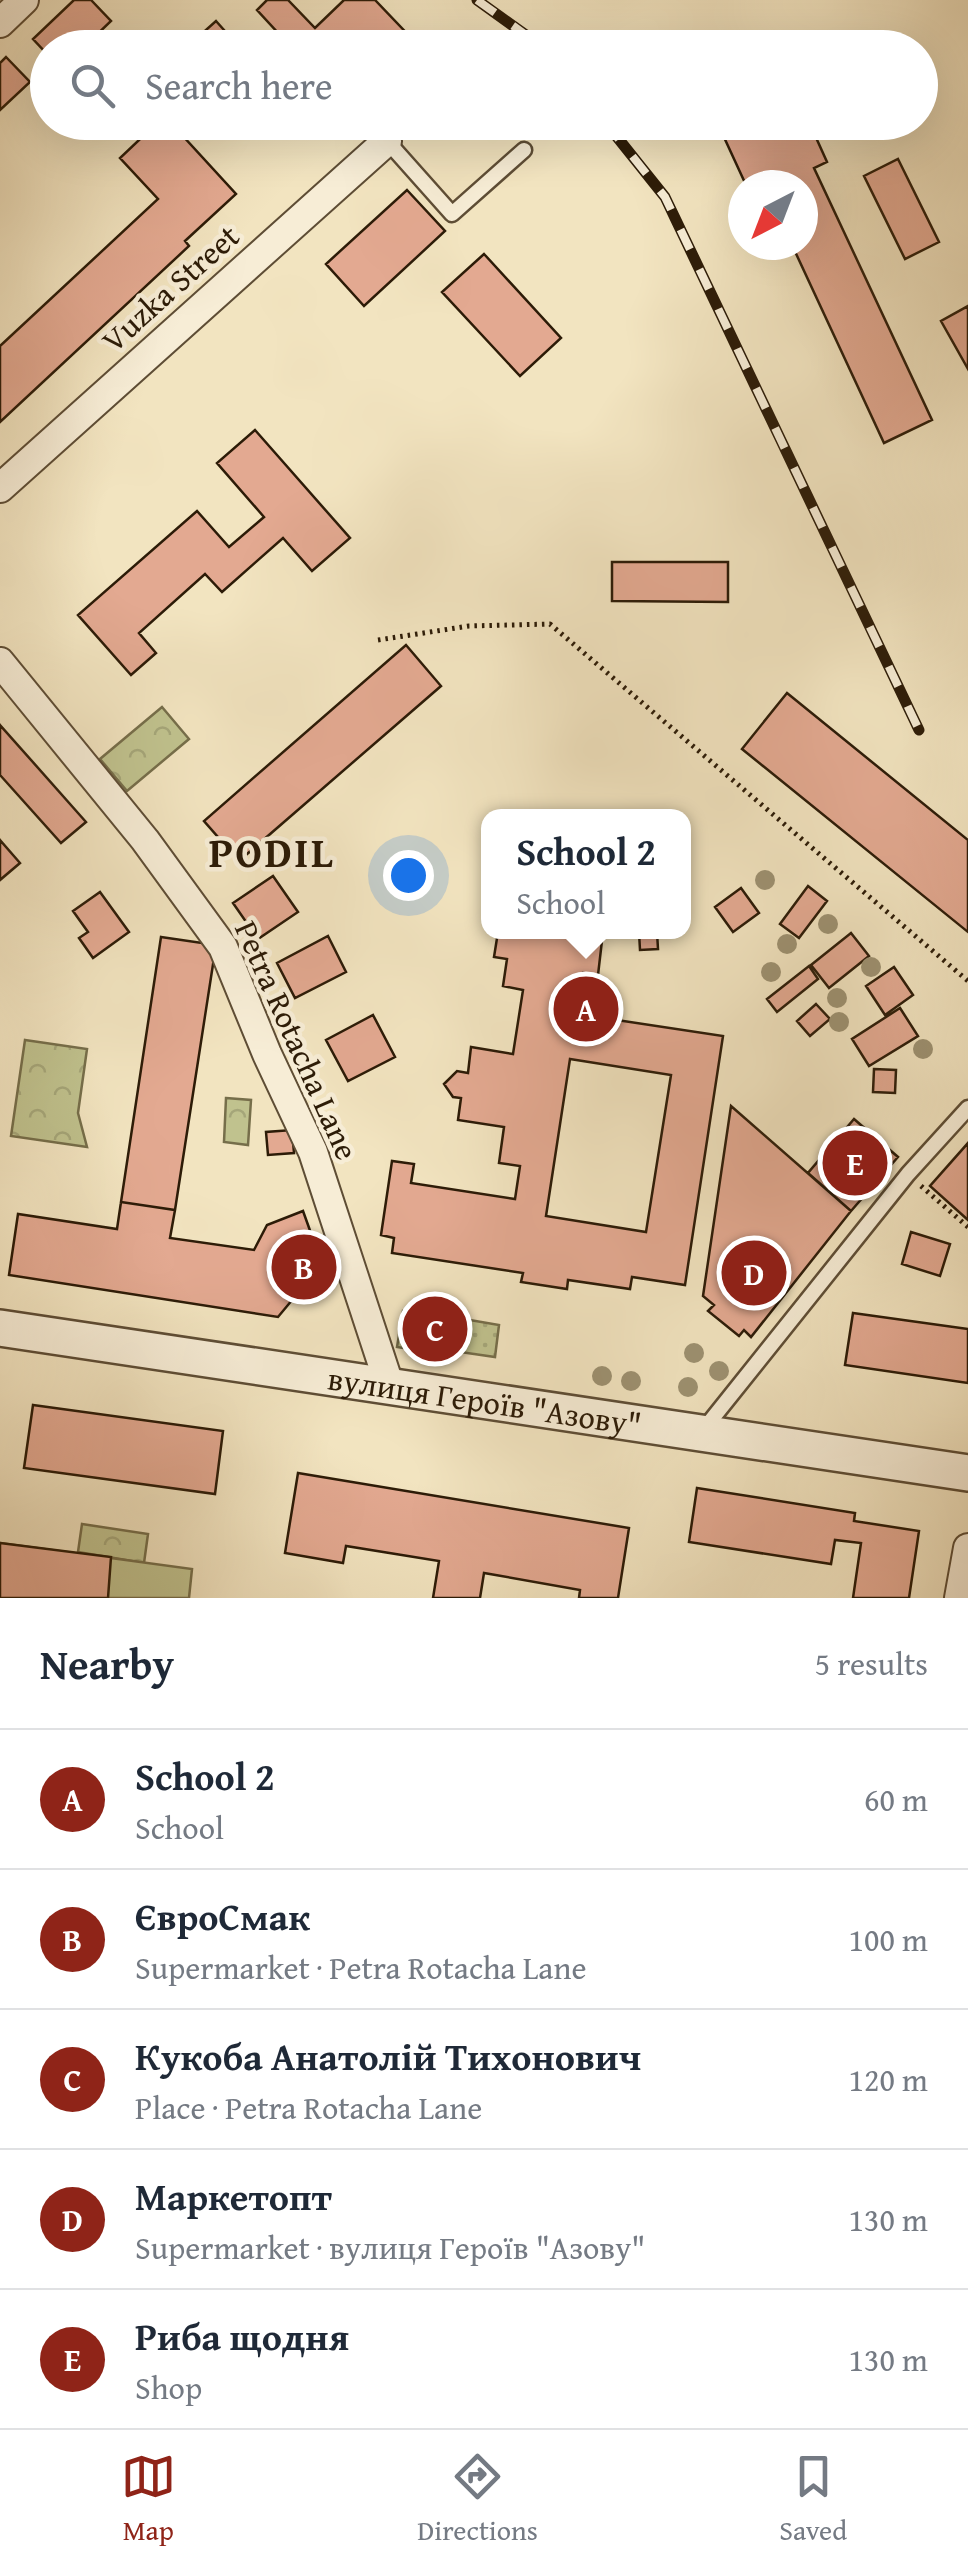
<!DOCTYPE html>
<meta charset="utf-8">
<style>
:root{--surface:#fff;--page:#f2f2f3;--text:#1f2937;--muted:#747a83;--line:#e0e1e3;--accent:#8f2418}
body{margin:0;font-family:"Gentium Book Plus",serif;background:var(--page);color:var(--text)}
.compass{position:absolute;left:728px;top:170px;width:90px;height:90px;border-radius:50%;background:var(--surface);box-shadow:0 10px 40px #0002;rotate:222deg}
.you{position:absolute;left:408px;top:875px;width:35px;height:35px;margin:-25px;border:8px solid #fff;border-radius:50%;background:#1a73e8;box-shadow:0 0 0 15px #1a73e833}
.badge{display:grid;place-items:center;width:65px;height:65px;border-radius:50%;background:var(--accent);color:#fff;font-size:32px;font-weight:700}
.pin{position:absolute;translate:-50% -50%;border:5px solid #fff;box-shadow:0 2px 10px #0006}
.popup{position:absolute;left:481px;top:809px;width:210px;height:130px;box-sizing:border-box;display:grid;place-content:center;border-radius:20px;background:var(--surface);filter:drop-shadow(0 2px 8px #0005);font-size:32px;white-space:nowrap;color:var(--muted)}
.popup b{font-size:38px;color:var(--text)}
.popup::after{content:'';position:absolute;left:50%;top:100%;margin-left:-20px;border:20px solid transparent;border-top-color:var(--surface)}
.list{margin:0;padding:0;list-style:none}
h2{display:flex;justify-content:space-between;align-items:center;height:130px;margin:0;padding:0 40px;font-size:42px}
h2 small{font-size:32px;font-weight:400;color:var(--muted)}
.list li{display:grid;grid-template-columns:65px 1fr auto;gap:30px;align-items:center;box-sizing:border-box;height:140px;padding:0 40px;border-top:2px solid var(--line)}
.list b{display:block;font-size:38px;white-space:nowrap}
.list p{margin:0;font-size:32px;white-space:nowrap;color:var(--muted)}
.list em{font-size:32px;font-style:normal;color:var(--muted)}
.icon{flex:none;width:55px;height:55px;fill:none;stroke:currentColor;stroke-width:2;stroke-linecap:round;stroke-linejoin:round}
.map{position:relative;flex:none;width:968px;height:1598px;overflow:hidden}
.search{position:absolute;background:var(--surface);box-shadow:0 10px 40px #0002;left:30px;right:30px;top:30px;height:110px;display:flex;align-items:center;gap:25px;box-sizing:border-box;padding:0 35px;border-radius:55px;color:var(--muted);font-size:38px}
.sheet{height:830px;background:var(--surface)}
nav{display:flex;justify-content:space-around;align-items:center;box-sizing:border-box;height:140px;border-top:2px solid var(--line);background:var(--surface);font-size:28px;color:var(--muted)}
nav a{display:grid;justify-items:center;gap:5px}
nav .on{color:var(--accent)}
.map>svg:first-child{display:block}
.grass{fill:url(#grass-dots);stroke:#766e4a;stroke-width:2.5}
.forest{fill:url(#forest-crowns);stroke:#766e4a;stroke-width:2.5}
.pitch{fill:#c0c28e;stroke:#766e4a;stroke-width:2.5}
.building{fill:#e3a991;stroke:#2c1b07;stroke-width:2.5;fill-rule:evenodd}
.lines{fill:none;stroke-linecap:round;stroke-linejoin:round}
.service-casing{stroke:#5e4d35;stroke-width:19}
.minor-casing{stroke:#5e4d35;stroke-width:32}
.tertiary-casing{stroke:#5e4d35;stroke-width:40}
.path{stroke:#2c1b07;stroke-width:5;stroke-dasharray:2.5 5;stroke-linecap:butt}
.service{stroke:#f7edd6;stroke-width:14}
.minor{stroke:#f7edd6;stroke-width:28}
.tertiary{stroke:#f7edd6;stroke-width:35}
.rail-casing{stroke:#2c1b07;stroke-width:11}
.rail{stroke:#f7edd6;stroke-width:8;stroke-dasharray:22;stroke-linecap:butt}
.tree{fill:#9d9171}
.labels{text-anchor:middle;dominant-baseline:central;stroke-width:9;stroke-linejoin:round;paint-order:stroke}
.street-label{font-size:32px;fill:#2c1b07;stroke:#f7edd6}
.district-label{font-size:42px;font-weight:bold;letter-spacing:2.5px;fill:#2c1b07;stroke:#f7edd6}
</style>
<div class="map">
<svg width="968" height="1598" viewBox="0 0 968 1598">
<defs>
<pattern id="grass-dots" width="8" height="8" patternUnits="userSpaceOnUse" patternTransform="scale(2.5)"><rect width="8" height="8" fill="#c0c28e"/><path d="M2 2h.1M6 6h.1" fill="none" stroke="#a5a679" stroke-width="1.8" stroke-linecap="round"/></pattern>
<pattern id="forest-crowns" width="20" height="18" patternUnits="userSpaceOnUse" patternTransform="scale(2.5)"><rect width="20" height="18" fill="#c0c28e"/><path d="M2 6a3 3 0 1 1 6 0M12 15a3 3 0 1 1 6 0" fill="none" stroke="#a5a679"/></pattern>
</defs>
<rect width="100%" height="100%" fill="#f2e4c0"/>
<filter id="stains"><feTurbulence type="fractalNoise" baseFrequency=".002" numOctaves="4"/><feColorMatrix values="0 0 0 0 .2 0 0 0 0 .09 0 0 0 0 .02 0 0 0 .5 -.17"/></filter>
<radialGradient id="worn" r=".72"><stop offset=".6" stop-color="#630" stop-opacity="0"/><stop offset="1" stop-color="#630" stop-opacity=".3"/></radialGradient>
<!-- grass -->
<path class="grass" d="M403,1311L446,1318L440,1354L397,1347Z
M464,1319L499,1325L495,1357L460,1352Z"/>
<!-- forest -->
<path class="forest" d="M162,707L189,739L127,791L100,759Z
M25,1040L87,1049L78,1113L87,1147L11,1136Z
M226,1098L251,1100L248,1145L224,1142Z
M82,1524L148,1534L144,1563L78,1552Z"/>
<!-- pitch -->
<path class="pitch" d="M0,1543L192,1569L189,1598H0Z"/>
<!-- building -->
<path class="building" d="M74,0H91L111,21L83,48H48V55L33,39Z
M267,0H288L315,28L344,0H375L417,44L413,48H292L257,10Z
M216,21L240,48H189L188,46Z
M6,57L30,82L0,110V63Z
M158,122H170L236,194L185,241L189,246L0,422V346L158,199L120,158Z
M717,122H809L827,162L814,168L932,420L884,443L792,245H803V185H746Z
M898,159L939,242L905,259L864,176Z
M407,190L445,231L364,306L326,264Z
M484,254L561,338L520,376L442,292Z
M968,306V369L941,321Z
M255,430L350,538L312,571L283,538L222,592L205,574L139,633L156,653L131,675L78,615L197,511L229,547L264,517L217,463Z
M612,562H728V602L612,601Z
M406,645L441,686L239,861L204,821Z
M787,693L968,840V932L742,749Z
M0,725L86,822L61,843L0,775Z
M0,840L20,863L0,880Z
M273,876L298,912L258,939L233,903Z
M808,886L827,901L799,938L780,924Z
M741,888L759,913L733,932L715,907Z
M100,892L129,932L93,958L79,938L88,932L73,911Z
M498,932H603L598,975L583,973L577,1014L723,1036L685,1285L632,1277L630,1289L568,1280L567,1289L521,1282L523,1273L392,1253L394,1238L381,1235L392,1161L414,1164L411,1183L515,1199L520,1166L499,1163L504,1127L458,1120L461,1098L453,1097L444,1084L457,1071L468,1073L471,1047L513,1054L523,990L503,986L507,959L494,957ZM570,1059L671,1075L646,1232L546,1216Z
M639,932H657L658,949L640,950Z
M851,933L869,956L829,988L811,965Z
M328,936L346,972L295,998L277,963Z
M161,937L216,945L175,1210L121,1202Z
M809,966L818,979L777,1012L767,999Z
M894,967L913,995L885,1015L866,986Z
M816,1004L830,1019L810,1036L797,1021Z
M900,1008L918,1036L869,1066L852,1039Z
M373,1015L395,1057L348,1081L326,1040Z
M874,1069L896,1070L895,1093L873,1092Z
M731,1106L851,1211L751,1337L744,1330L739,1336L708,1311L714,1305L703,1296Z
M854,1119L898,1157L851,1211L808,1173Z
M292,1130L294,1153L268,1155L266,1132Z
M968,1143V1220L930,1186Z
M121,1202L175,1210L170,1238L254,1250L267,1225L303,1211L322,1264L278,1317L9,1275L18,1214L117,1229Z
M911,1232L950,1244L940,1276L902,1264Z
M853,1313L968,1329V1383L845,1365Z
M33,1405L223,1431L215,1494L24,1468Z
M298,1473L629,1528L618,1598H579L580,1590L484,1573L480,1598H433L439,1561L346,1546L343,1563L285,1553Z
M697,1488L855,1513L854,1521L919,1531L909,1598H853L861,1543L835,1540L831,1564L689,1542Z
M0,1543L111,1557L108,1598H0Z"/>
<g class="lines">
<defs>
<path id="service" d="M408,122L387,141L452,214L524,150
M704,1429L908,1174L968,1108"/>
<path id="minor" d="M0,23L24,0
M0,488L387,141
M0,662L145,840L223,947L267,1054L313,1152L390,1387
M959,1598L968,1548"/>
<g id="tertiary">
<path id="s1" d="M0,1328L968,1473"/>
</g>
</defs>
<!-- service casing -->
<use href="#service" class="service-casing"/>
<!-- minor casing -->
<use href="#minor" class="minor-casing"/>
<!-- tertiary casing -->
<use href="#tertiary" class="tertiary-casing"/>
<!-- path -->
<path class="path" d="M378,640L469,626L550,624L968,981
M921,1186L968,1227"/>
<!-- service -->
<use href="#service" class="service"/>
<!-- minor -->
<use href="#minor" class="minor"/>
<!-- tertiary -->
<use href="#tertiary" class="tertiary"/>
<defs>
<path id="rail" d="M477,0L544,48
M605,122L665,197L919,730"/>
</defs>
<!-- rail casing -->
<use href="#rail" class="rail-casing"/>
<!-- rail -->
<use href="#rail" class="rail"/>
</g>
<!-- trees -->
<g class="tree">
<circle cx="765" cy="880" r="10"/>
<circle cx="828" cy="924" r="10"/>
<circle cx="787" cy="944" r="10"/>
<circle cx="871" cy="967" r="10"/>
<circle cx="771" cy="972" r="10"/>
<circle cx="837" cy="998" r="10"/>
<circle cx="839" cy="1022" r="10"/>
<circle cx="923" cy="1049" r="10"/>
<circle cx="694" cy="1353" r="10"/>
<circle cx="719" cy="1371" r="10"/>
<circle cx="602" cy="1376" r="10"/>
<circle cx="631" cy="1381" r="10"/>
<circle cx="688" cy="1387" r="10"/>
</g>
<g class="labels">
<!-- street labels -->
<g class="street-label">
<text transform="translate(170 288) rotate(-42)">Vuzka Street</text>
<text transform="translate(297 1040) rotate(66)">Petra Rotacha Lane</text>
<text stroke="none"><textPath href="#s1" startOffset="490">вулиця Героїв "Азову"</textPath></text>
</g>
<!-- district labels -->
<g class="district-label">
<text x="272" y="851">PODIL</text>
</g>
</g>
<rect width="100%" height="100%" filter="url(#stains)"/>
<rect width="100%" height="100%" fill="url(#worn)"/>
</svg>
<svg class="compass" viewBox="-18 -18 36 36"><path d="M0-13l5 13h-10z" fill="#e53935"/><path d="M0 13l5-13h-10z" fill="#747a83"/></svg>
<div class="you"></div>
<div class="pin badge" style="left:586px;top:1009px">A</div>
<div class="popup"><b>School 2</b>School</div>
<div class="pin badge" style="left:304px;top:1267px">B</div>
<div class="pin badge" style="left:435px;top:1329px">C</div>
<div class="pin badge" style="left:754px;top:1273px">D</div>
<div class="pin badge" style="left:855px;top:1163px">E</div>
<div class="search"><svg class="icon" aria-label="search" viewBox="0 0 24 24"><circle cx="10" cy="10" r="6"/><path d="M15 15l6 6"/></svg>Search here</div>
</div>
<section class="sheet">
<h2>Nearby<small>5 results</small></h2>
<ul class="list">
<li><span class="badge">A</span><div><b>School 2</b><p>School</p></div><em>60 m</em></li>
<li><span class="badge">B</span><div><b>ЄвроСмак</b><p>Supermarket · Petra Rotacha Lane</p></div><em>100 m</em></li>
<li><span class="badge">C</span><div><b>Кукоба Анатолій Тихонович</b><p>Place · Petra Rotacha Lane</p></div><em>120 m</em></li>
<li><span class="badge">D</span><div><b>Маркетопт</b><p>Supermarket · вулиця Героїв &quot;Азову&quot;</p></div><em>130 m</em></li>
<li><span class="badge">E</span><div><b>Риба щодня</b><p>Shop</p></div><em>130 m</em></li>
</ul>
</section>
<nav>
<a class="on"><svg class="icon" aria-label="map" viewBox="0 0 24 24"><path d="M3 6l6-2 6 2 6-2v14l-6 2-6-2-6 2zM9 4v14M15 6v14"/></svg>Map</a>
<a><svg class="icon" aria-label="directions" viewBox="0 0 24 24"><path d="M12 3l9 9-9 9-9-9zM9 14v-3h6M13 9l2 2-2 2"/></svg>Directions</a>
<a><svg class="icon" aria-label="saved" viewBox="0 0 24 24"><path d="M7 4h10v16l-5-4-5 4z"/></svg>Saved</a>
</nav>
